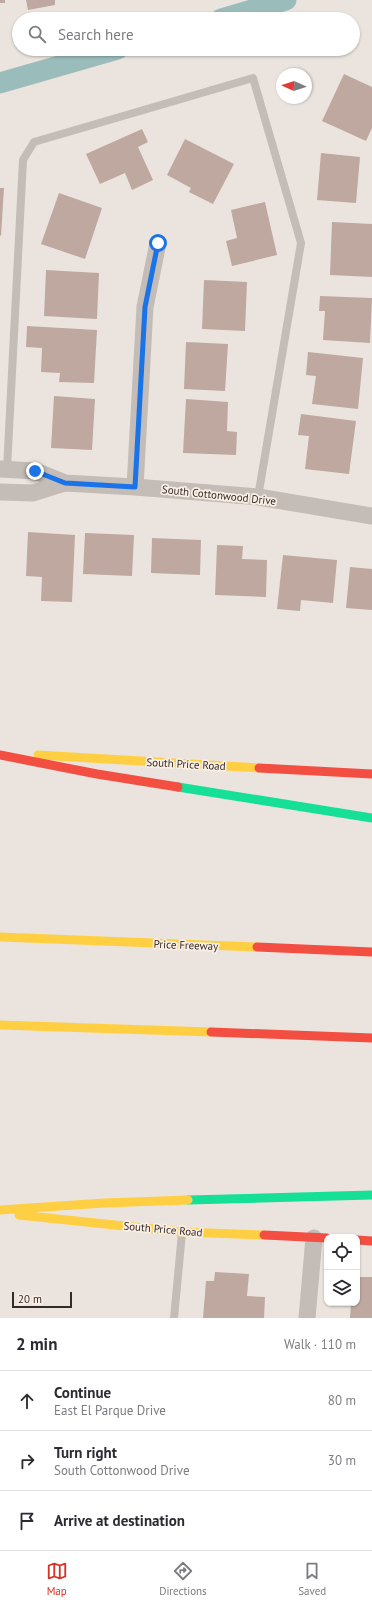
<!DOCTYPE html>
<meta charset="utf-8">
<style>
:root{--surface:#fff;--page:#f7f7f7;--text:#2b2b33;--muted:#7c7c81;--line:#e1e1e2;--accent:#d93025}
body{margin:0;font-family:"PT Sans",sans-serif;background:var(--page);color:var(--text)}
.controls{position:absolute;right:12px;bottom:12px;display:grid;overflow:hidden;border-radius:8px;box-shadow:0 1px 3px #0004}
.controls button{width:36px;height:36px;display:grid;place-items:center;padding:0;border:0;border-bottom:1px solid var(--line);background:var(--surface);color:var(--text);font:20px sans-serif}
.compass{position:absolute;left:276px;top:68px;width:36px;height:36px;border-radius:50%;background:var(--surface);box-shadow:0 1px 3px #0004;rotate:273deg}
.scale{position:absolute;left:12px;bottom:10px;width:60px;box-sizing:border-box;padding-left:4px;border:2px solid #342a26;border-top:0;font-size:11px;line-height:14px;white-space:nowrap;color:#342a26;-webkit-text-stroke:3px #f9efe4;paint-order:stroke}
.stop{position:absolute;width:12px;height:12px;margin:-9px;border:3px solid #1a73e8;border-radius:50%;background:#fff}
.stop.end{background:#1a73e8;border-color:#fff;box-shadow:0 1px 4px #0008}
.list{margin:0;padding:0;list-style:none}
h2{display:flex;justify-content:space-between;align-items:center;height:52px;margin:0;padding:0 16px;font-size:17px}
h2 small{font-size:13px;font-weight:400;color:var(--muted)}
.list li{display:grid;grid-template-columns:26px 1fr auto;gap:12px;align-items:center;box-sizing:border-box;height:60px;padding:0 16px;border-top:1px solid var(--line)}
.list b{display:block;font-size:15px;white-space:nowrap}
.list p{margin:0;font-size:13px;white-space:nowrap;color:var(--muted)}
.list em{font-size:13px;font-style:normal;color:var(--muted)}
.icon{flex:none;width:22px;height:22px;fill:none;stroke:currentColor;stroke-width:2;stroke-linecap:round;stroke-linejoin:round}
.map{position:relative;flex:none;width:372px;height:1318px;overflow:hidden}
.search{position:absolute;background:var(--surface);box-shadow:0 1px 3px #0004;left:12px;right:12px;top:12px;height:44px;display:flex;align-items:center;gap:10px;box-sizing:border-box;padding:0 14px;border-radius:22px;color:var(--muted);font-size:15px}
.sheet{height:232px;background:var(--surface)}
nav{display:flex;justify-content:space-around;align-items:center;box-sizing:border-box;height:56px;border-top:1px solid var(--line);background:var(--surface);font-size:11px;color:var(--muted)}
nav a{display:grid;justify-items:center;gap:2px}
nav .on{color:var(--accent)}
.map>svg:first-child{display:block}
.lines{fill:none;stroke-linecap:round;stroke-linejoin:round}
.canal{stroke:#9abdbc;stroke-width:21}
.building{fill:#bea8a0}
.lane{stroke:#c3bcb7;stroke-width:8}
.street{stroke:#c3bcb7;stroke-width:17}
.fast{stroke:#16e098;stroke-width:9}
.slow{stroke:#ffcf43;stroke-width:9}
.jam{stroke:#f24e42;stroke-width:9}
.route{stroke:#1a73e8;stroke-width:5}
.labels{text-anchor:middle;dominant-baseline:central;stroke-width:3.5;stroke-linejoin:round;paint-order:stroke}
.street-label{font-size:11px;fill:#342a26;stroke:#f9efe4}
</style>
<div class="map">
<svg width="372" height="1318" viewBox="0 0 372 1318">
<rect width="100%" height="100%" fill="#ebe4de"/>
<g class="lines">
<!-- canal -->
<path class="canal" d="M221,19L286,0
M0,83L118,49"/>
</g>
<!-- building -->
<path class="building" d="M0,0H5V3H0Z
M26,0H55V5L28,10Z
M344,74L372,87V128L366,141L322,121Z
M142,129L148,142L138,147L153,180L132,190L125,173L100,184L86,154Z
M185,139L234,164L213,204L189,192L191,188L167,175Z
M321,153L360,157L356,203L317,200Z
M0,188H4L1,236L0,235Z
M59,193L102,208L85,259L41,244Z
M265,202L277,255L232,266L226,241L237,238L231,210Z
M332,222L372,224V277L330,275Z
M46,270L99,273L97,319L44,316Z
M204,280L247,282L245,331L202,329Z
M320,296L372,298L370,343L323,340L325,311H319Z
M27,326L97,330L94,383L59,382L60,373L41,372L42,348L26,347Z
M186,342L228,344L225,391L184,389Z
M308,352L363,358L358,409L312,404L316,376L306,375Z
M54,396L95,399L92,450L51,448Z
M186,399L228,402L227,431L237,432L236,455L183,453Z
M301,414L356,421L349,474L305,469L309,436L298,435Z
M28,532L75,535L72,602L41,601L42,577L26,576Z
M85,533L134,535L132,576L83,574Z
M152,538L201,540L200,575L151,573Z
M217,545L243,546L242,559L267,560L266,597L215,595Z
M283,555L337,560L333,603L301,600L300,611L277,609Z
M350,567L372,569V610L346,608Z
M215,1272L249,1274L247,1296L265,1297L264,1318H203L206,1281H214Z
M357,1277H372V1318H350L351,1303H357Z"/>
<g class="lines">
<!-- lane -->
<path class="lane" d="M7,469L23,160L34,142L253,78L301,243L258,497
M174,1318L182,1233"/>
<!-- street -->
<path class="street" d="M0,469L35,471L65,483L135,487L258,497L372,516
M135,487L145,307L158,243
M0,492L33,493L65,483
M307,1318L314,1238"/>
<!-- fast -->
<path class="fast" d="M178,787L372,818
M188,1200L372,1195"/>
<!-- slow -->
<path class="slow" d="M38,755L259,768
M0,937L257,947
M0,1025L211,1032
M0,1210L104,1203L188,1200
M19,1215L182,1232L264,1235"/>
<!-- jam -->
<path class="jam" d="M0,755L97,774L178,787
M259,768L372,774
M257,947L372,952
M211,1032L372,1038
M264,1235L327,1238
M357,1240L372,1241"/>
</g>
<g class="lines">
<!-- route -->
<path class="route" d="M35,471L65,483L135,487L145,307L158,243"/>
</g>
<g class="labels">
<!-- street labels -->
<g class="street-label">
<text transform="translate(219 495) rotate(6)">South Cottonwood Drive</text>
<text transform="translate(186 764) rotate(3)">South Price Road</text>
<text transform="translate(186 945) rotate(2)">Price Freeway</text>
<text transform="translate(163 1229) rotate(5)">South Price Road</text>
</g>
</g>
</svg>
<div class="controls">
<button><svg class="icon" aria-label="locate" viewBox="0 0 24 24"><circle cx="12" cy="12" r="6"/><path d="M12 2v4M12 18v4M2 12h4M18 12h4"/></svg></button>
<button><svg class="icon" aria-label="layers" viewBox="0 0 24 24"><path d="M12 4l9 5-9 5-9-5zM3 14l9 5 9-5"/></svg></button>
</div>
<svg class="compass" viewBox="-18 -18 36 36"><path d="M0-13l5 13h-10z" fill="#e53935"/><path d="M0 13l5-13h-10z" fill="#7c7c81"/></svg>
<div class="scale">20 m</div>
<div class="stop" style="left:158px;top:243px"></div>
<div class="stop end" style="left:35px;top:471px"></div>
<div class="search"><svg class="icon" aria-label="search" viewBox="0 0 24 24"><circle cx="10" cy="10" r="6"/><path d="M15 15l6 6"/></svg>Search here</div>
</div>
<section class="sheet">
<h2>2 min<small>Walk · 110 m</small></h2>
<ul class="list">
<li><svg class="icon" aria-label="ahead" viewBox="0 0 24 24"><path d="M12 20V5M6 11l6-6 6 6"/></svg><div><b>Continue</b><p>East El Parque Drive</p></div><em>80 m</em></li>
<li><svg class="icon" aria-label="right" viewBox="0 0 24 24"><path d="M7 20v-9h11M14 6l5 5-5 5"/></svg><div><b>Turn right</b><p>South Cottonwood Drive</p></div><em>30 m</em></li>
<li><svg class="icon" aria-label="arrive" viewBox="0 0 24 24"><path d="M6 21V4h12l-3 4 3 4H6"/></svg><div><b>Arrive at destination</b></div></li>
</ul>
</section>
<nav>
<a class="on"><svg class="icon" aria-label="map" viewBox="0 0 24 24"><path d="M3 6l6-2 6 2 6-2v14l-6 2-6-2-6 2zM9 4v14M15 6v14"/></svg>Map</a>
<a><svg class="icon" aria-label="directions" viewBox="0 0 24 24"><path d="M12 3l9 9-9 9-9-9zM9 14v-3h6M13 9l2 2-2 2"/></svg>Directions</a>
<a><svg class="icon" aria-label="saved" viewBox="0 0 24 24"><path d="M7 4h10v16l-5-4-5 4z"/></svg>Saved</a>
</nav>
